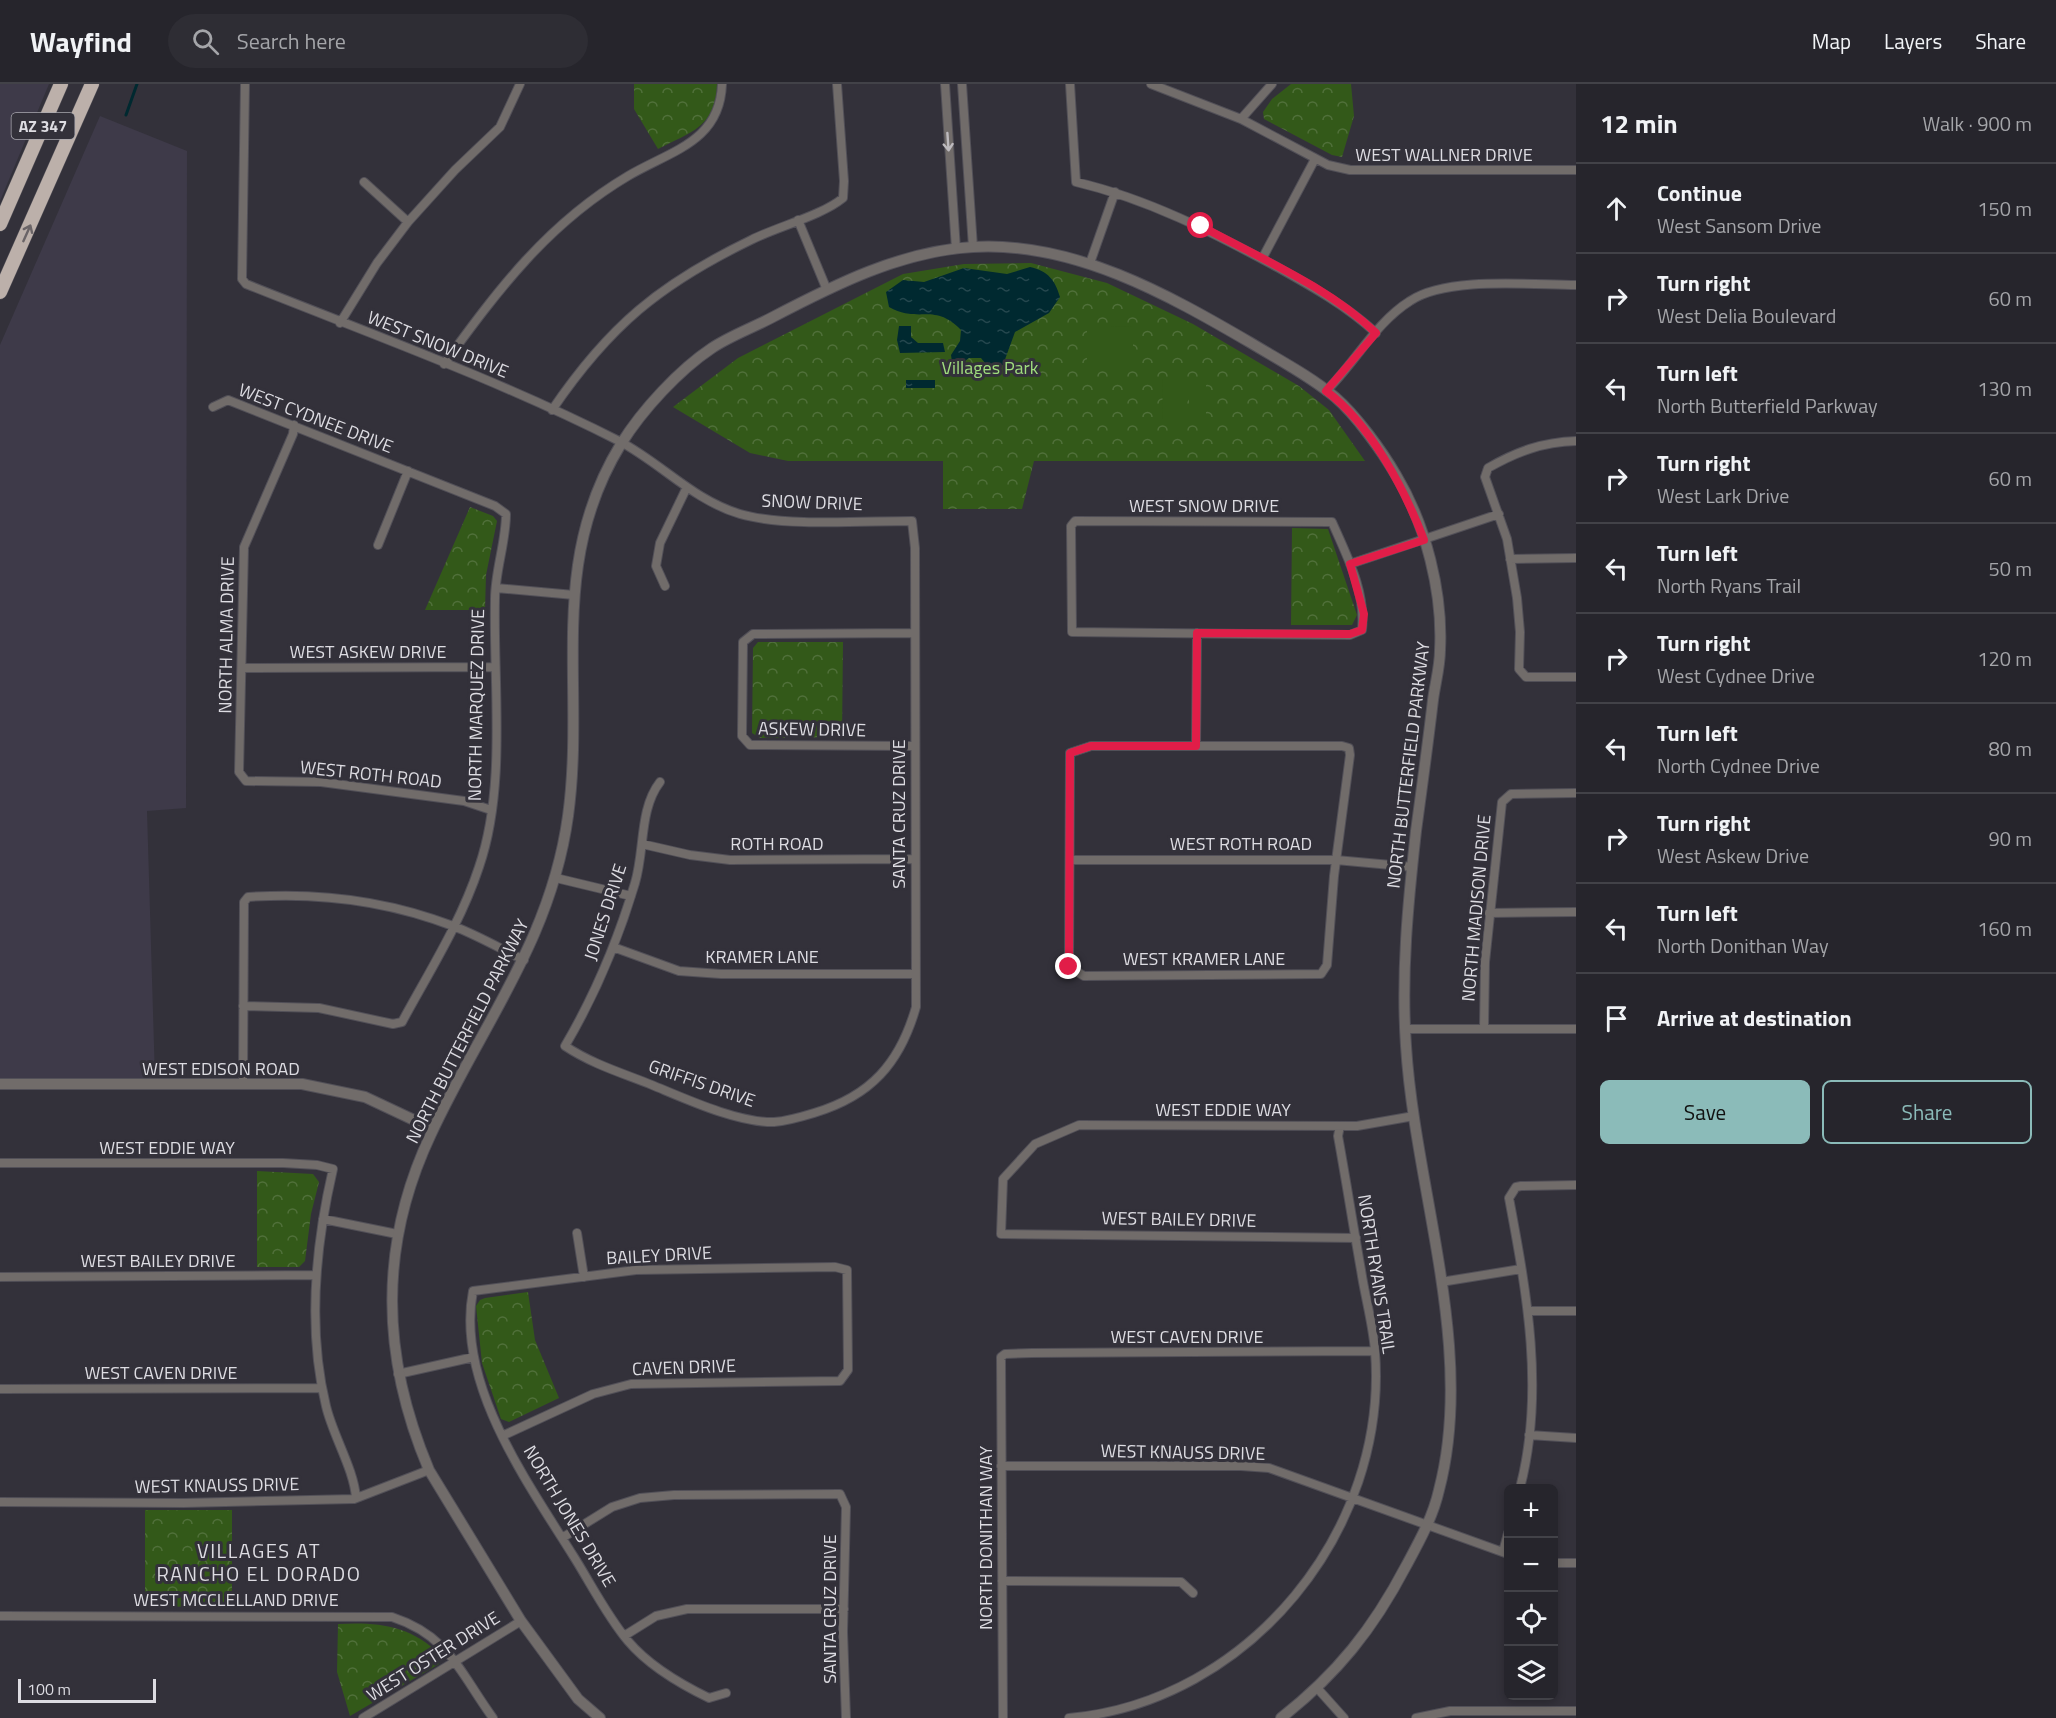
<!DOCTYPE html>
<meta charset="utf-8">
<style>
:root{--surface:#26252c;--page:#2e2d34;--text:#f1f3f6;--muted:#a4a5a9;--line:#424248;--accent:#8bbbb9}
body{margin:0;font-family:"Titillium Web",sans-serif;background:var(--page);color:var(--text)}
.controls{position:absolute;right:18px;bottom:18px;display:grid;overflow:hidden;border-radius:9px;box-shadow:0 3px 9px #0003}
.controls button{width:54px;height:54px;display:grid;place-items:center;padding:0;border:0;border-bottom:2px solid var(--line);background:var(--surface);color:var(--text);font:30px sans-serif}
.scale{position:absolute;left:18px;bottom:15px;width:138px;box-sizing:border-box;padding-left:6px;border:3px solid #dddce2;border-top:0;font-size:16px;line-height:21px;white-space:nowrap;color:#dddce2;-webkit-text-stroke:4px #33313a;paint-order:stroke}
.stop{position:absolute;width:18px;height:18px;margin:-14px;border:4px solid #e11d48;border-radius:50%;background:#fff}
.stop.end{background:#e11d48;border-color:#fff;box-shadow:0 2px 6px #0008}
.list{margin:0;padding:0;list-style:none}
h2{display:flex;justify-content:space-between;align-items:center;height:78px;margin:0;padding:0 24px;font-size:26px}
h2 small{font-size:20px;font-weight:400;color:var(--muted)}
.list li{display:grid;grid-template-columns:39px 1fr auto;gap:18px;align-items:center;box-sizing:border-box;height:90px;padding:0 24px;border-top:2px solid var(--line)}
.list b{display:block;font-size:22px;white-space:nowrap}
.list p{margin:0;font-size:20px;white-space:nowrap;color:var(--muted)}
.list em{font-size:20px;font-style:normal;color:var(--muted)}
.actions{display:flex;gap:12px;padding:18px 24px}
.actions a{flex:1;padding:14px 0;border:2px solid var(--accent);border-radius:9px;text-align:center;font-size:21px;color:var(--accent)}
.actions .main{background:var(--accent);color:#111}
.icon{flex:none;width:33px;height:33px;fill:none;stroke:currentColor;stroke-width:2;stroke-linecap:round;stroke-linejoin:round}
.map{position:relative;flex:none;width:1576px;height:1634px;overflow:hidden}
header{display:flex;align-items:center;gap:36px;box-sizing:border-box;height:84px;padding:0 30px;background:var(--surface);border-bottom:2px solid var(--line)}
header strong{font-size:28px}
nav{display:flex;gap:33px;margin-inline-start:auto;font-size:21px}
.search{width:420px;height:54px;background:var(--page);display:flex;align-items:center;gap:15px;box-sizing:border-box;padding:0 21px;border-radius:33px;color:var(--muted);font-size:22px}
main{display:flex}
aside{flex:1;background:var(--surface)}
.map>svg:first-child{display:block}
.built{fill:#3e3a49}
.park{fill:url(#park-crowns)}
.garden{fill:#335919}
.water{fill:url(#water-ripples)}
.lines{fill:none;stroke-linecap:round;stroke-linejoin:round}
.stream{stroke:#002930;stroke-width:3}
.minor-casing{stroke:#525058;stroke-width:10}
.tertiary-casing{stroke:#525058;stroke-width:12}
.trunk-casing{stroke:#525058;stroke-width:15}
.minor{stroke:#716c6a;stroke-width:8}
.tertiary{stroke:#716c6a;stroke-width:10}
.trunk{stroke:#bcb0aa;stroke-width:14}
.oneway{stroke:#bdbabe}
.oneway2{stroke:#6a6467}
.route{stroke:#e11d48;stroke-width:8}
.labels{text-anchor:middle;dominant-baseline:central;stroke-width:6;stroke-linejoin:round;paint-order:stroke}
.shield{fill:#33313a;stroke:#aaa9b0;stroke-width:1.5}
.shield-label{font-size:16px;font-weight:bold;fill:#dddce2}
.street-label{font-size:18px;fill:#dddce2;stroke:#33313a}
.park-label{font-size:18px;fill:#a0de7e;stroke:#33313a}
.neighbourhood-label{font-size:20px;letter-spacing:1.5px;fill:#dddce2;stroke:#33313a}
</style>
<header>
<strong>Wayfind</strong>
<div class="search"><svg class="icon" aria-label="search" viewBox="0 0 24 24"><circle cx="10" cy="10" r="6"/><path d="M15 15l6 6"/></svg>Search here</div>
<nav><a>Map</a><a>Layers</a><a>Share</a></nav>
</header>
<main>
<div class="map">
<svg width="1576" height="1634" viewBox="0 0 1576 1634">
<defs>
<pattern id="park-crowns" width="20" height="18" patternUnits="userSpaceOnUse" patternTransform="scale(1.5)"><rect width="20" height="18" fill="#335919"/><path d="M2 6a3 3 0 1 1 6 0M12 15a3 3 0 1 1 6 0" fill="none" stroke="#50703a"/></pattern>
<pattern id="water-ripples" width="26" height="14" patternUnits="userSpaceOnUse" patternTransform="scale(1.5)"><rect width="26" height="14" fill="#002930"/><path d="M2 4q2-2 4 0t4 0M15 11q2-2 4 0t4 0" fill="none" stroke="#25474e"/></pattern>
</defs>
<rect width="100%" height="100%" fill="#33313a"/>
<!-- built -->
<path class="built" d="M0,0H49L0,117Z
M100,32L187,67L186,724L147,727L155,995L0,994V261Z"/>
<!-- park -->
<path class="park" d="M634,0H717C716,43 691,48 658,65L634,25Z
M1291,0H1351L1354,32L1342,73L1332,71L1264,35L1263,28L1272,15Z
M1031,179L1107,199L1193,240L1299,302L1329,326L1365,377H1034L1022,425H943V377H788L750,369L673,323L738,274L903,190L964,180Z
M470,423L493,432L497,437L486,491L485,526H425Z
M1292,444L1328,445L1357,531L1352,541H1291Z
M758,558H843L842,653L760,654L752,649L753,564Z
M257,1087L313,1090L319,1098L311,1130L305,1177L299,1183H257Z
M528,1208L535,1256L559,1314L509,1338L501,1335L482,1279L476,1222L480,1216L485,1214Z
M145,1426H232V1522L145,1523Z
M338,1540C377,1538 411,1541 440,1571L439,1580L350,1632L337,1588Z"/>
<!-- garden -->
<path class="garden" d="M1133,242V281H1111V243Z
M1087,243H1109V281H1087Z
M1163,295H1183V335H1162Z
M1189,295H1206V334H1189Z"/>
<!-- water -->
<path class="water" d="M1030,183C1048,187 1055,196 1060,213L1049,229L1015,248L1003,281L988,283L981,274H969L960,281L952,278L951,271L960,257L961,246C934,218 918,240 889,223L886,208L903,196L924,198L964,184L1007,190Z
M899,242H911V253L918,259H943L945,268L900,269L897,256Z
M906,296H935V304H906Z"/>
<g class="lines">
<!-- stream -->
<path class="stream" d="M126,31L137,0"/>
<defs>
<path id="minor" d="M245,0L242,195L246,200C371,250 499,296 619,357C661,379 693,416 740,430C785,443 864,437 912,437L915,464L916,923C900,979 871,1012 814,1029C801,1033 788,1037 774,1038C738,1039 686,1015 652,1001C622,989 592,980 565,962C595,911 618,856 635,799C645,766 639,725 660,698
M945,0L956,165
M962,0L973,163
M1070,0L1076,98C1148,115 1212,148 1277,183C1311,202 1347,222 1376,249
M1151,0L1241,35L1328,81L1350,86H1576
M1241,35L1272,0
M364,98L408,138
M798,136L827,206
M1262,175L1315,75
M1090,179L1115,108
M340,239L377,179L408,138L455,86L500,43L520,0
M444,280C498,206 547,140 628,92C670,67 720,58 722,0
M1326,307C1355,279 1375,239 1410,217C1447,192 1531,201 1576,201
M213,323L228,316L495,422L506,430C506,458 495,487 495,515C493,600 507,702 479,783C461,838 429,888 402,938L393,940L319,924L243,922
M552,326C609,242 660,200 751,156C779,142 821,132 843,114L844,97L837,0
M294,341L293,350L244,463L239,688L246,697L321,698L464,717L491,726
M1576,357C1542,358 1516,368 1488,384L1485,393L1507,455L1517,514L1520,548L1519,585L1526,593H1576
M1075,437L1332,438C1347,472 1366,508 1362,546L1350,551L1072,548L1071,442Z
M378,461L408,387
M1510,475L1576,474
M1350,480L1499,430
M665,502L656,482L660,459L687,403
M496,504L574,511
M242,584L495,583
M914,662L750,661L742,652L743,558L753,550L914,549
M1091,662H1342L1349,664L1350,671L1334,792L1327,881L1321,890L1084,892L1069,883L1070,669Z
M1196,662L1197,549
M642,760L690,771L730,776L914,775
M1070,776H1336L1413,783
M556,794L631,812
M1489,829L1576,828
M613,863L679,887L721,890H916
M1405,945H1576
M1484,945L1485,878L1502,718L1511,710L1576,709
M243,999L244,818L248,813C318,808 388,817 453,842C477,851 501,865 524,876
M0,1079H283L317,1081L333,1085C315,1163 307,1244 326,1322C333,1352 354,1385 356,1414
M323,1135L397,1150
M577,1149L584,1193
M1356,1154L1001,1150L1003,1095L1035,1060L1079,1041L1357,1042L1414,1032
M0,1193L316,1191
M1441,1198L1521,1185
M1528,1227H1576
M398,1290L474,1273
M0,1305L322,1304
M1529,1351L1576,1354
M502,1352L593,1310L631,1300L840,1297L848,1286L847,1186L835,1183L636,1186L473,1207C455,1299 528,1399 574,1473C591,1500 607,1532 628,1557C649,1582 680,1600 709,1614L726,1609
M1001,1382H1241L1269,1384L1508,1470
M1520,1404C1545,1308 1527,1210 1509,1114L1516,1103L1521,1102L1576,1101
M0,1418L184,1419L354,1415L429,1386
M562,1454L612,1423L640,1414L674,1411L840,1410L846,1423L843,1548L846,1634
M1503,1468L1508,1449
M1554,1479H1576
M1002,1497L1181,1498L1193,1509
M0,1532L392,1533C450,1552 460,1589 493,1634
M624,1552L656,1532L687,1525H844
M1318,1605L1344,1634
M363,1634L521,1537
M1003,1634L1001,1273L1005,1270L1032,1269L1375,1267
M1069,1634C1249,1618 1389,1446 1375,1267C1373,1240 1365,1213 1361,1186C1353,1141 1346,1096 1338,1052L1340,1042
M1416,1634L1450,1627H1576"/>
<path id="tertiary" d="M0,1000H302L365,1013L433,1045
M600,1634L578,1615L521,1537L429,1386C381,1273 378,1162 431,1050C482,940 551,856 568,732C586,601 546,482 621,360C642,326 679,286 712,264C730,252 752,244 771,234C834,201 901,167 973,163C1073,157 1167,210 1251,259C1279,276 1310,292 1335,313C1356,331 1382,367 1396,391C1426,441 1443,509 1440,566C1440,583 1435,600 1433,616C1428,659 1422,703 1416,747C1408,819 1401,890 1406,962C1415,1105 1476,1265 1439,1406C1433,1433 1419,1458 1406,1482C1373,1545 1337,1590 1281,1634"/>
<path id="trunk" d="M0,140L61,0
M0,208L92,0"/>
</defs>
<!-- minor casing -->
<use href="#minor" class="minor-casing"/>
<!-- tertiary casing -->
<use href="#tertiary" class="tertiary-casing"/>
<!-- trunk casing -->
<use href="#trunk" class="trunk-casing"/>
<!-- minor -->
<use href="#minor" class="minor"/>
<!-- tertiary -->
<use href="#tertiary" class="tertiary"/>
<!-- trunk -->
<use href="#trunk" class="trunk"/>
</g>
<!-- one-way arrows -->
<defs><path id="oneway-shaft" d="M-6 0H5M1.5-3L5.5 0L1.5 3" fill="none" stroke-width="1.6" stroke-linecap="round" stroke-linejoin="round" transform="scale(1.5)"/></defs>
<use class="oneway" href="#oneway-shaft" transform="translate(948 58) rotate(86)"/>
<use class="oneway2" href="#oneway-shaft" transform="translate(27 149) rotate(-66)"/>
<g class="lines">
<!-- route -->
<path class="route" d="M1069,883L1070,669L1091,662H1196L1197,549L1350,550L1362,546L1364,530L1350,480L1424,456C1405,406 1370,339 1326,307L1376,249C1327,202 1259,174 1201,142"/>
</g>
<g class="labels">
<!-- shield labels -->
<rect class="shield" x="11.5" y="29" width="63" height="26" rx="4.5"/>
<g class="shield-label">
<text x="43" y="42">AZ 347</text>
</g>
<!-- street labels -->
<g class="street-label">
<text x="1444" y="70">WEST WALLNER DRIVE</text>
<text transform="translate(438 260) rotate(22)">WEST SNOW DRIVE</text>
<text transform="translate(316 334) rotate(21)">WEST CYDNEE DRIVE</text>
<text transform="translate(812 418) rotate(2)">SNOW DRIVE</text>
<text x="1204" y="421">WEST SNOW DRIVE</text>
<text transform="translate(226 551) rotate(-89)">NORTH ALMA DRIVE</text>
<text x="368" y="567">WEST ASKEW DRIVE</text>
<text transform="translate(476 621) rotate(-89)">NORTH MARQUEZ DRIVE</text>
<text transform="translate(812 645) rotate(1)">ASKEW DRIVE</text>
<text transform="translate(1408 681) rotate(-83)">NORTH BUTTERFIELD PARKWAY</text>
<text transform="translate(371 690) rotate(6)">WEST ROTH ROAD</text>
<text transform="translate(898 730) rotate(-90)">SANTA CRUZ DRIVE</text>
<text x="777" y="759">ROTH ROAD</text>
<text x="1241" y="759">WEST ROTH ROAD</text>
<text transform="translate(1476 824) rotate(-85)">NORTH MADISON DRIVE</text>
<text transform="translate(605 828) rotate(-72)">JONES DRIVE</text>
<text x="762" y="872">KRAMER LANE</text>
<text x="1204" y="874">WEST KRAMER LANE</text>
<text transform="translate(467 947) rotate(-63)">NORTH BUTTERFIELD PARKWAY</text>
<text x="221" y="984">WEST EDISON ROAD</text>
<text transform="translate(702 999) rotate(19)">GRIFFIS DRIVE</text>
<text x="1223" y="1025">WEST EDDIE WAY</text>
<text x="167" y="1063">WEST EDDIE WAY</text>
<text transform="translate(1179 1135) rotate(1)">WEST BAILEY DRIVE</text>
<text transform="translate(659 1171) rotate(-3)">BAILEY DRIVE</text>
<text x="158" y="1176">WEST BAILEY DRIVE</text>
<text transform="translate(1377 1190) rotate(81)">NORTH RYANS TRAIL</text>
<text x="1187" y="1252">WEST CAVEN DRIVE</text>
<text transform="translate(684 1283) rotate(-2)">CAVEN DRIVE</text>
<text x="161" y="1288">WEST CAVEN DRIVE</text>
<text transform="translate(1183 1368) rotate(1)">WEST KNAUSS DRIVE</text>
<text transform="translate(217 1401) rotate(-1)">WEST KNAUSS DRIVE</text>
<text transform="translate(570 1432) rotate(59)">NORTH JONES DRIVE</text>
<text transform="translate(985 1454) rotate(-90)">NORTH DONITHAN WAY</text>
<text x="236" y="1515">WEST MCCLELLAND DRIVE</text>
<text transform="translate(829 1525) rotate(-90)">SANTA CRUZ DRIVE</text>
<text transform="translate(433 1572) rotate(-32)">WEST OSTER DRIVE</text>
</g>
<!-- park labels -->
<g class="park-label">
<text x="990" y="283">Villages Park</text>
</g>
<!-- neighbourhood labels -->
<g class="neighbourhood-label">
<text x="259" y="1466">VILLAGES AT<tspan x="259" dy="23">RANCHO EL DORADO</tspan></text>
</g>
</g>
</svg>
<div class="controls">
<button>+</button>
<button>−</button>
<button><svg class="icon" aria-label="locate" viewBox="0 0 24 24"><circle cx="12" cy="12" r="6"/><path d="M12 2v4M12 18v4M2 12h4M18 12h4"/></svg></button>
<button><svg class="icon" aria-label="layers" viewBox="0 0 24 24"><path d="M12 4l9 5-9 5-9-5zM3 14l9 5 9-5"/></svg></button>
</div>
<div class="scale">100 m</div>
<div class="stop" style="left:1201px;top:142px"></div>
<div class="stop end" style="left:1069px;top:883px"></div>
</div>
<aside>
<h2>12 min<small>Walk · 900 m</small></h2>
<ul class="list">
<li><svg class="icon" aria-label="ahead" viewBox="0 0 24 24"><path d="M12 20V5M6 11l6-6 6 6"/></svg><div><b>Continue</b><p>West Sansom Drive</p></div><em>150 m</em></li>
<li><svg class="icon" aria-label="right" viewBox="0 0 24 24"><path d="M7 20v-9h11M14 6l5 5-5 5"/></svg><div><b>Turn right</b><p>West Delia Boulevard</p></div><em>60 m</em></li>
<li><svg class="icon" aria-label="left" viewBox="0 0 24 24"><path d="M17 20v-9H6M10 6l-5 5 5 5"/></svg><div><b>Turn left</b><p>North Butterfield Parkway</p></div><em>130 m</em></li>
<li><svg class="icon" aria-label="right" viewBox="0 0 24 24"><path d="M7 20v-9h11M14 6l5 5-5 5"/></svg><div><b>Turn right</b><p>West Lark Drive</p></div><em>60 m</em></li>
<li><svg class="icon" aria-label="left" viewBox="0 0 24 24"><path d="M17 20v-9H6M10 6l-5 5 5 5"/></svg><div><b>Turn left</b><p>North Ryans Trail</p></div><em>50 m</em></li>
<li><svg class="icon" aria-label="right" viewBox="0 0 24 24"><path d="M7 20v-9h11M14 6l5 5-5 5"/></svg><div><b>Turn right</b><p>West Cydnee Drive</p></div><em>120 m</em></li>
<li><svg class="icon" aria-label="left" viewBox="0 0 24 24"><path d="M17 20v-9H6M10 6l-5 5 5 5"/></svg><div><b>Turn left</b><p>North Cydnee Drive</p></div><em>80 m</em></li>
<li><svg class="icon" aria-label="right" viewBox="0 0 24 24"><path d="M7 20v-9h11M14 6l5 5-5 5"/></svg><div><b>Turn right</b><p>West Askew Drive</p></div><em>90 m</em></li>
<li><svg class="icon" aria-label="left" viewBox="0 0 24 24"><path d="M17 20v-9H6M10 6l-5 5 5 5"/></svg><div><b>Turn left</b><p>North Donithan Way</p></div><em>160 m</em></li>
<li><svg class="icon" aria-label="arrive" viewBox="0 0 24 24"><path d="M6 21V4h12l-3 4 3 4H6"/></svg><div><b>Arrive at destination</b></div></li>
</ul>
<div class="actions"><a class="main">Save</a><a>Share</a></div>
</aside>
</main>
